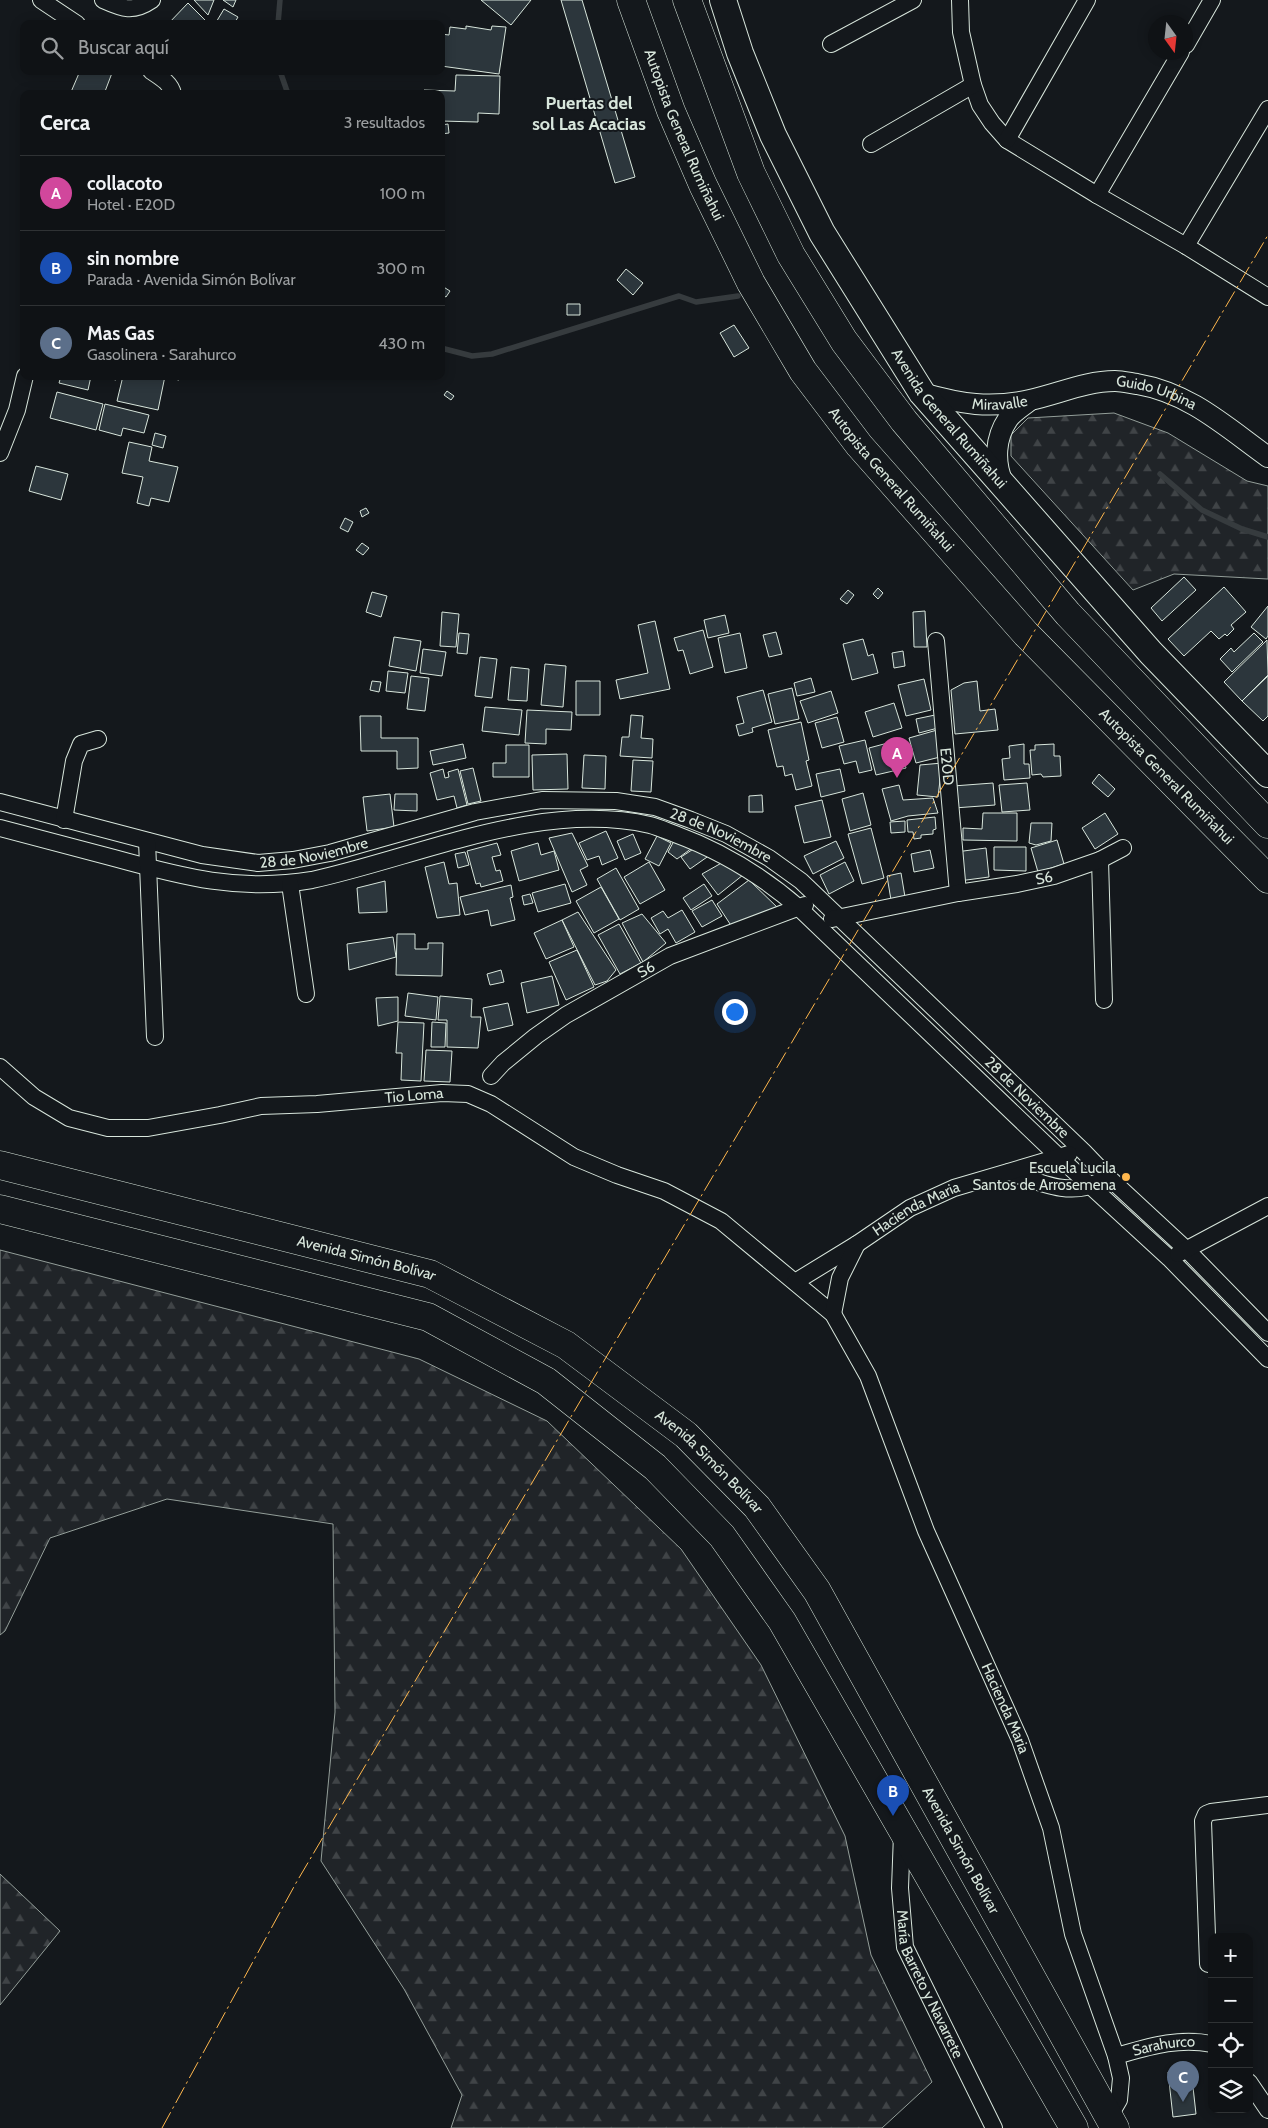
<!DOCTYPE html>
<html lang="es">
<meta charset="utf-8">
<style>
:root{--surface:#0f1215;--page:#181b1e;--text:#f1f3f6;--muted:#9b9ea0;--line:#2f3234;--accent:#0f766e}
body{margin:0;font-family:Cabin,sans-serif;background:var(--page);color:var(--text)}
.controls{position:absolute;right:15px;bottom:15px;display:grid;overflow:hidden;border-radius:10px;box-shadow:0 2px 12px #0003}
.controls button{width:45px;height:45px;display:grid;place-items:center;padding:0;border:0;border-bottom:1px solid var(--line);background:var(--surface);color:var(--text);font:25px sans-serif}
.compass{position:absolute;left:1148px;top:15px;width:45px;height:45px;border-radius:50%;background:var(--surface);box-shadow:0 2px 12px #0003;rotate:165deg}
.you{position:absolute;left:734px;top:1011px;width:18px;height:18px;margin:-12px;border:4px solid #fff;border-radius:50%;background:#1a73e8;box-shadow:0 0 0 8px #1a73e833}
.badge{display:grid;place-items:center;width:32px;height:32px;border-radius:50%;background:var(--accent);color:#fff;font-size:16px;font-weight:700}
.pin{position:absolute;translate:-50% -41px;filter:drop-shadow(0 1px 2px #0008)}
.pin::after{content:'';position:absolute;top:26px;width:18px;height:15px;background:inherit;clip-path:polygon(0 0,100% 0,50% 100%)}
.list{margin:0;padding:0;list-style:none}
h2{display:flex;justify-content:space-between;align-items:center;height:65px;margin:0;padding:0 20px;font-size:21px}
h2 small{font-size:16px;font-weight:400;color:var(--muted)}
.list li{display:grid;grid-template-columns:32px 1fr auto;gap:15px;align-items:center;box-sizing:border-box;height:75px;padding:0 20px;border-top:1px solid var(--line)}
.list b{display:block;font-size:19px;white-space:nowrap}
.list p{margin:0;font-size:16px;white-space:nowrap;color:var(--muted)}
.list em{font-size:16px;font-style:normal;color:var(--muted)}
.icon{flex:none;width:28px;height:28px;fill:none;stroke:currentColor;stroke-width:2;stroke-linecap:round;stroke-linejoin:round}
.map{position:relative;flex:none;width:1268px;height:2128px;overflow:hidden}
.search{position:absolute;background:var(--surface);box-shadow:0 2px 12px #0003;left:20px;top:20px;width:425px;height:55px;display:flex;align-items:center;gap:12px;box-sizing:border-box;padding:0 18px;border-radius:10px;color:var(--muted);font-size:19px}
.panel{position:absolute;background:var(--surface);box-shadow:0 2px 12px #0003;left:20px;top:90px;width:425px;height:290px;border-radius:10px}
.map>svg:first-child{display:block}
.forest{fill:url(#forest-firs);stroke:#939e99}
.lines{fill:none;stroke-linecap:round;stroke-linejoin:round}
.stream{stroke:#363b3e;stroke-width:5.5}
.building{fill:#2c363c;stroke:#d8e6dc}
.minor-casing{stroke:#d8e6dc;stroke-width:18}
.tertiary-casing{stroke:#d8e6dc;stroke-width:22}
.primary-casing{stroke:#d8e6dc;stroke-width:28}
.trunk-casing{stroke:#d8e6dc;stroke-width:29}
.minor{stroke:#14181c;stroke-width:16}
.tertiary{stroke:#14181c;stroke-width:20}
.primary{stroke:#14181c;stroke-width:26}
.trunk{stroke:#14181c;stroke-width:28}
.power{stroke:#ffb74d;stroke-width:1;stroke-dasharray:18 4 2.5 4;stroke-linecap:butt}
.poi-dot{fill:#ffb74d;stroke:#14181c;stroke-width:2}
.labels{text-anchor:middle;dominant-baseline:central;stroke-width:4;stroke-linejoin:round;paint-order:stroke}
.street-label{font-size:15px;fill:#d8e6dc;stroke:#14181c}
.poi-label{font-size:15px;fill:#d8e6dc;stroke:#14181c;text-anchor:end}
.quarter-label{font-size:18px;font-weight:bold;fill:#d8e6dc;stroke:#14181c}
</style>
<div class="map">
<svg width="1268" height="2128" viewBox="0 0 1268 2128">
<defs>
<pattern id="forest-firs" width="22" height="20" patternUnits="userSpaceOnUse" patternTransform="scale(1.25)"><rect width="22" height="20" fill="#202428"/><path d="M5 1l3.5 6h-7zM16 11l3.5 6h-7z" fill="#404447"/></pattern>
</defs>
<rect width="100%" height="100%" fill="#14181c"/>
<!-- forest -->
<path class="forest" d="M1114,413L1168,433L1247,481L1268,486V579L1174,574L1133,590L1011,456V435L1028,418Z
M0,1250L419,1359L547,1421L681,1549L761,1665L845,1836L871,1955L932,2082L882,2128H451L462,2095L404,1989L321,1861L335,1712L333,1524L167,1499L50,1538L5,1631L0,1635Z
M0,1874L60,1931L0,2005Z"/>
<g class="lines">
<!-- stream -->
<path class="stream" d="M278,24L280,0
M280,71L288,94
M441,348L472,356L492,354L679,296L696,302L738,296
M1160,474L1202,510L1242,529L1268,537"/>
</g>
<!-- building -->
<path class="building" d="M194,0H214L208,15Z
M223,0H236L233,7Z
M481,0H531L511,25Z
M561,0H582L635,177L615,183Z
M188,3L208,23L168,24Z
M224,9L238,17L234,24H215Z
M466,26L491,30L492,26L506,27L499,74L441,66V34L449,35L450,27L466,29Z
M80,71H109L112,73L104,94H76L71,92Z
M456,75L500,76L499,114L478,113V122L441,121V94H424V90L455,91Z
M448,124L449,133L441,134V125Z
M626,269L643,283L633,295L617,280Z
M442,286L450,291L446,297L441,294Z
M567,304H580V315H567Z
M734,325L749,348L734,357L720,333Z
M61,376H91L88,390L59,383Z
M99,376H117L116,380Z
M123,376H165L158,410L117,401Z
M170,376H180L179,380L169,378Z
M447,391L454,396L451,400L444,395Z
M57,392L103,404L96,430L50,418Z
M105,404L149,415L144,433L123,428L121,436L99,430Z
M155,433L166,436L163,448L152,445Z
M129,442L152,447L149,461L178,467L169,502L151,498L149,506L137,503L143,477L122,473Z
M36,466L68,474L61,500L29,491Z
M366,508L369,513L362,517L360,511Z
M345,518L353,522L348,532L340,528Z
M362,543L369,548L363,555L356,550Z
M1184,577L1196,590L1162,621L1151,608Z
M1224,587L1246,612L1231,625L1234,629L1227,636L1225,634L1219,639L1211,631L1184,656L1168,639Z
M878,588L883,593L878,599L873,594Z
M848,590L854,595L847,604L840,599Z
M372,592L387,596L381,617L366,612Z
M1268,606V636L1266,639L1251,627Z
M925,611L927,647H914L913,612Z
M442,612L459,614L456,647L440,646Z
M725,615L729,633L708,638L704,620Z
M655,621L670,689L620,699L616,680L648,673L638,625Z
M703,630L713,667L690,674L683,650L678,651L674,638Z
M776,632L782,654L769,657L763,635Z
M459,633L469,634L467,654L457,653Z
M740,633L747,668L725,673L718,638Z
M1254,633L1263,642L1232,672L1220,659L1231,648L1234,652Z
M394,637L421,641L416,671L389,666Z
M863,639L868,656L873,654L878,673L852,680L843,644Z
M1267,640L1268,675L1242,701L1224,682Z
M423,649L446,652L442,676L420,673Z
M903,651L905,666L894,668L892,653Z
M480,657L497,659L492,698L475,696Z
M545,664L566,666L563,707L541,705Z
M511,667L529,669L527,701L508,700Z
M388,671L408,673L405,693L386,691Z
M411,676L429,678L425,711L407,709Z
M1268,676V716L1263,721L1242,701Z
M811,678L815,692L797,696L794,683Z
M924,679L931,710L906,716L898,685Z
M372,681L381,682L379,692L370,690Z
M576,681H600V715H576Z
M977,681L980,711L995,709L998,730L955,734L951,690L964,683Z
M792,688L799,719L775,724L768,694Z
M763,690L772,722L752,728L753,732L739,736L736,725L744,723L737,697Z
M831,691L838,713L808,723L800,701Z
M894,703L902,728L873,737L865,712Z
M485,707L522,710L519,735L482,731Z
M527,710L572,712L571,730L546,729V744L525,743Z
M631,715L643,716L641,738L653,739L652,758L620,756L622,737H629Z
M935,715L938,728L919,733L916,719Z
M360,716H381V738H418V768L397,769V751H361Z
M837,717L844,742L822,748L815,723Z
M801,722L809,760L806,761L812,786L796,790L792,774L785,776L783,766L777,767L768,730Z
M937,730L944,756L916,763L909,738Z
M865,740L872,770L859,773L856,761L844,764L839,746Z
M899,740L906,768L876,775L869,748Z
M463,744L466,758L433,765L430,751Z
M1024,744V764H1029L1030,778L1004,780L1002,759L1010,758L1009,746Z
M1054,744V756H1060L1061,776L1043,777L1041,774L1032,775L1030,750H1035V745Z
M506,745H529V777H493V763H506Z
M567,754L568,789L533,790L532,755Z
M584,755L606,756L605,789L582,788Z
M633,760L653,761L651,792L631,791Z
M942,763L938,797L917,795L920,765Z
M473,768L481,801L468,804L460,771Z
M443,769L445,778L449,777L448,772L458,769L467,805L457,808L454,796L437,800L430,773Z
M840,769L845,791L821,797L816,774Z
M1099,774L1115,789L1108,797L1092,783Z
M993,783L995,805L954,808L953,786Z
M1027,783L1030,810L1002,812L999,785Z
M899,785L903,800L933,798L938,813L908,816L891,821L882,789Z
M863,793L871,825L850,831L842,799Z
M390,794L394,827L367,831L363,797Z
M395,794H417V811L394,810Z
M762,795L763,812H749V796Z
M822,800L831,837L804,843L795,806Z
M983,813H1017V841L963,840V828L982,829Z
M1105,813L1118,834L1095,849L1082,828Z
M935,817L936,829L933,830V834L921,835V838L914,839L913,832H908L907,820Z
M905,821V832L891,833L890,822Z
M1031,823H1052L1051,841L1036,845L1029,843Z
M871,828L884,878L862,884L848,834Z
M606,831L618,858L602,865L599,856L587,860L579,843Z
M572,833L588,866L580,870L587,885L572,892L549,838Z
M633,834L641,853L625,860L617,841Z
M657,836L671,843L659,866L645,859Z
M1057,840L1064,864L1038,872L1031,848Z
M674,841L692,848L677,859L668,852Z
M836,841L844,858L813,874L804,856Z
M497,843L501,855L492,857L496,871L500,870L503,881L481,887L480,883L476,884L467,851Z
M538,843L541,855L554,851L559,870L519,881L511,851Z
M698,846L710,855L690,869L681,857Z
M994,847H1026V871L994,870Z
M986,848L989,877L959,881L956,852Z
M930,850L934,868L914,872L911,854Z
M465,852L469,865L458,868L455,854Z
M725,861L743,875L718,895L702,874Z
M444,862L449,884L457,883L460,915L437,918L425,867Z
M649,862L665,890L640,904L624,877Z
M845,862L854,881L829,894L820,875Z
M616,868L639,909L620,920L597,879Z
M901,873L905,897L891,900L887,876Z
M749,880L779,909L732,927L717,904Z
M385,881L387,912L359,913L357,888Z
M565,884L571,903L538,912L532,893Z
M704,884L712,896L691,910L683,898Z
M511,885L513,897L510,898L515,920L491,926L488,910L465,915L460,897Z
M601,887L619,919L594,933L576,901Z
M530,894L533,903L524,905L522,896Z
M712,900L722,916L702,927L692,911Z
M682,910L695,932L676,943L668,929L660,934L651,918L663,911L668,918Z
M578,912L616,970L607,981L595,985L562,920Z
M642,914L666,943L643,962L622,923Z
M562,920L574,947L546,959L534,933Z
M619,924L641,963L620,974L598,935Z
M397,934H415V949H428V943H443L442,976L396,975Z
M393,937L396,957L349,970L347,944Z
M577,950L594,987L566,1000L549,962Z
M501,970L504,982L490,985L487,974Z
M552,976L559,1005L527,1013L521,983Z
M408,993L438,997L436,1020L405,1016Z
M440,996L472,999L471,1017H481L478,1048L447,1047V1020H438Z
M398,997V1021L378,1026L376,998Z
M508,1003L513,1025L488,1031L483,1008Z
M398,1022L424,1023L421,1081L401,1080L402,1053H396Z
M432,1022L446,1023L445,1047H431Z
M426,1050L452,1051L450,1082L424,1081Z
M1191,2069L1196,2114L1173,2117L1168,2072Z"/>
<g class="lines">
<defs>
<g id="minor">
<path d="M41,0L77,24"/>
<path d="M103,0C123,9 133,13 152,0"/>
<path d="M960,0L961,32L973,85L980,105L992,123L1007,140L1097,195L1186,246L1268,297"/>
<path d="M831,44L913,0"/>
<path d="M1186,45L1212,0"/>
<path d="M151,71C160,77 171,83 173,94"/>
<path d="M1007,140L1087,0"/>
<path d="M871,144L973,85"/>
<path d="M1097,195L1181,52"/>
<path d="M1186,246L1268,109"/>
<path d="M0,453L17,410L25,376"/>
<path id="s1" d="M936,641L958,893"/>
<path id="s2" d="M0,802L202,855L258,863L293,860L330,853L475,812L542,800L616,801L655,807L691,820L726,834L769,858L801,881L1084,1152L1106,1175L1187,1250L1268,1333"/>
<path d="M64,820L74,761L81,744L98,739"/>
<path d="M0,828C38,838 76,848 114,858C183,877 239,892 312,880C418,857 539,800 650,825C658,827 667,831 675,834C721,851 761,875 798,907L1060,1158L1169,1258L1268,1359"/>
<path d="M147,841L155,1037"/>
<path d="M1100,860L1104,1000"/>
<path d="M290,884L306,994"/>
<path id="s3" d="M832,919L958,893L1017,884L1054,876L1100,860L1123,848"/>
<path id="s4" d="M0,1067L34,1097L69,1118L108,1128H148L220,1115L261,1106L317,1104L442,1093L468,1094L491,1104L574,1157L617,1175L664,1191L721,1221L833,1314L868,1376L926,1531L1020,1740L1051,1828L1073,1934L1116,2056L1121,2078L1119,2100L1109,2117"/>
<path id="s5" d="M491,1076L503,1063L536,1036L566,1015L670,956L805,905"/>
<path d="M1009,1172C1037,1181 1070,1198 1098,1182"/>
<path d="M1178,1254L1268,1206"/>
<path id="s6" d="M795,1282L857,1244L910,1208L954,1188L1069,1154"/>
<path d="M833,1314L840,1278L857,1244"/>
<path id="s7" d="M902,1834L900,1888L905,1947L994,2128"/>
<path d="M1208,1964L1203,1821L1206,1814L1211,1812L1268,1805"/>
<path id="s8" d="M1116,2056C1148,2047 1178,2037 1212,2044"/>
<path d="M1249,2082L1268,2110"/>
</g>
<g id="tertiary">
<path id="s9" d="M922,393C961,404 990,409 1030,400C1058,394 1086,381 1115,381C1122,381 1130,383 1137,384C1190,393 1226,427 1268,457"/>
<path d="M1003,483C994,462 995,438 1008,419C1013,412 1023,406 1029,401"/>
</g>
<g id="primary">
<path id="s10" d="M723,0L740,53L773,135L822,233L922,393L1151,653L1268,774"/>
</g>
<g id="trunk">
<path id="s11" d="M631,0L671,111L703,185L751,283L803,371L859,445L1026,634L1268,879"/>
<path d="M687,0L751,173L791,255L844,341L904,421L1068,614L1268,824"/>
<path id="s12" d="M0,1165L430,1274L566,1345L686,1435L757,1507L817,1591L1115,2128"/>
<path d="M0,1209L428,1317L546,1381L655,1467L722,1536L782,1621L1074,2128"/>
</g>
</defs>
<!-- minor casing -->
<use href="#minor" class="minor-casing"/>
<!-- tertiary casing -->
<use href="#tertiary" class="tertiary-casing"/>
<!-- primary casing -->
<use href="#primary" class="primary-casing"/>
<!-- trunk casing -->
<use href="#trunk" class="trunk-casing"/>
<!-- minor -->
<use href="#minor" class="minor"/>
<!-- tertiary -->
<use href="#tertiary" class="tertiary"/>
<!-- primary -->
<use href="#primary" class="primary"/>
<!-- trunk -->
<use href="#trunk" class="trunk"/>
<!-- power -->
<path class="power" d="M162,2128L296,1883L1268,235"/>
</g>
<!-- markers -->
<circle class="poi-dot" cx="1126" cy="1177" r="5"/>
<g class="labels">
<!-- street labels -->
<g class="street-label">
<text stroke="none"><textPath href="#s11" startOffset="145">Autopista General Rumiñahui</textPath></text>
<text stroke="none"><textPath href="#s9" startOffset="240">Guido Urbina</textPath></text>
<text stroke="none"><textPath href="#s9" startOffset="79">Miravalle</textPath></text>
<text stroke="none"><textPath href="#s10" startOffset="479">Avenida General Rumiñahui</textPath></text>
<text stroke="none"><textPath href="#s11" startOffset="550">Autopista General Rumiñahui</textPath></text>
<text stroke="none"><textPath href="#s1" startOffset="126">E20D</textPath></text>
<text stroke="none"><textPath href="#s11" startOffset="955">Autopista General Rumiñahui</textPath></text>
<text stroke="none"><textPath href="#s2" startOffset="742">28 de Noviembre</textPath></text>
<text stroke="none"><textPath href="#s2" startOffset="322">28 de Noviembre</textPath></text>
<text stroke="none"><textPath href="#s3" startOffset="216">S6</textPath></text>
<text stroke="none"><textPath href="#s5" startOffset="189">S6</textPath></text>
<text stroke="none"><textPath href="#s4" startOffset="435">Tio Loma</textPath></text>
<text stroke="none"><textPath href="#s2" startOffset="1148">28 de Noviembre</textPath></text>
<text stroke="none"><textPath href="#s6" startOffset="142">Hacienda Maria</textPath></text>
<text stroke="none"><textPath href="#s12" startOffset="378">Avenida Simón Bolívar</textPath></text>
<text stroke="none"><textPath href="#s12" startOffset="782">Avenida Simón Bolívar</textPath></text>
<text stroke="none"><textPath href="#s4" startOffset="1350">Hacienda Maria</textPath></text>
<text stroke="none"><textPath href="#s12" startOffset="1248">Avenida Simón Bolívar</textPath></text>
<text stroke="none"><textPath href="#s7" startOffset="156">María Barreto y Navarrete</textPath></text>
<text stroke="none"><textPath href="#s8" startOffset="49">Sarahurco</textPath></text>
</g>
<!-- poi labels -->
<g class="poi-label">
<text x="1116" y="1168">Escuela Lucila<tspan x="1116" dy="17">Santos de Arrosemena</tspan></text>
</g>
<!-- quarter labels -->
<g class="quarter-label">
<text x="589" y="103">Puertas del<tspan x="589" dy="21">sol Las Acacias</tspan></text>
</g>
</g>
</svg>
<div class="controls">
<button>+</button>
<button>−</button>
<button><svg class="icon" aria-label="locate" viewBox="0 0 24 24"><circle cx="12" cy="12" r="6"/><path d="M12 2v4M12 18v4M2 12h4M18 12h4"/></svg></button>
<button><svg class="icon" aria-label="layers" viewBox="0 0 24 24"><path d="M12 4l9 5-9 5-9-5zM3 14l9 5 9-5"/></svg></button>
</div>
<svg class="compass" viewBox="-18 -18 36 36"><path d="M0-13l5 13h-10z" fill="#e53935"/><path d="M0 13l5-13h-10z" fill="#9b9ea0"/></svg>
<div class="you"></div>
<div class="pin badge" style="left:897px;top:778px;background:#d1479c">A</div>
<div class="pin badge" style="left:893px;top:1816px;background:#1a4fb4">B</div>
<div class="pin badge" style="left:1183px;top:2102px;background:#5c6f8a">C</div>
<div class="search"><svg class="icon" aria-label="search" viewBox="0 0 24 24"><circle cx="10" cy="10" r="6"/><path d="M15 15l6 6"/></svg>Buscar aquí</div>
<section class="panel">
<h2>Cerca<small>3 resultados</small></h2>
<ul class="list">
<li><span class="badge" style="background:#d1479c">A</span><div><b>collacoto</b><p>Hotel · E20D</p></div><em>100 m</em></li>
<li><span class="badge" style="background:#1a4fb4">B</span><div><b>sin nombre</b><p>Parada · Avenida Simón Bolívar</p></div><em>300 m</em></li>
<li><span class="badge" style="background:#5c6f8a">C</span><div><b>Mas Gas</b><p>Gasolinera · Sarahurco</p></div><em>430 m</em></li>
</ul>
</section>
</div>
